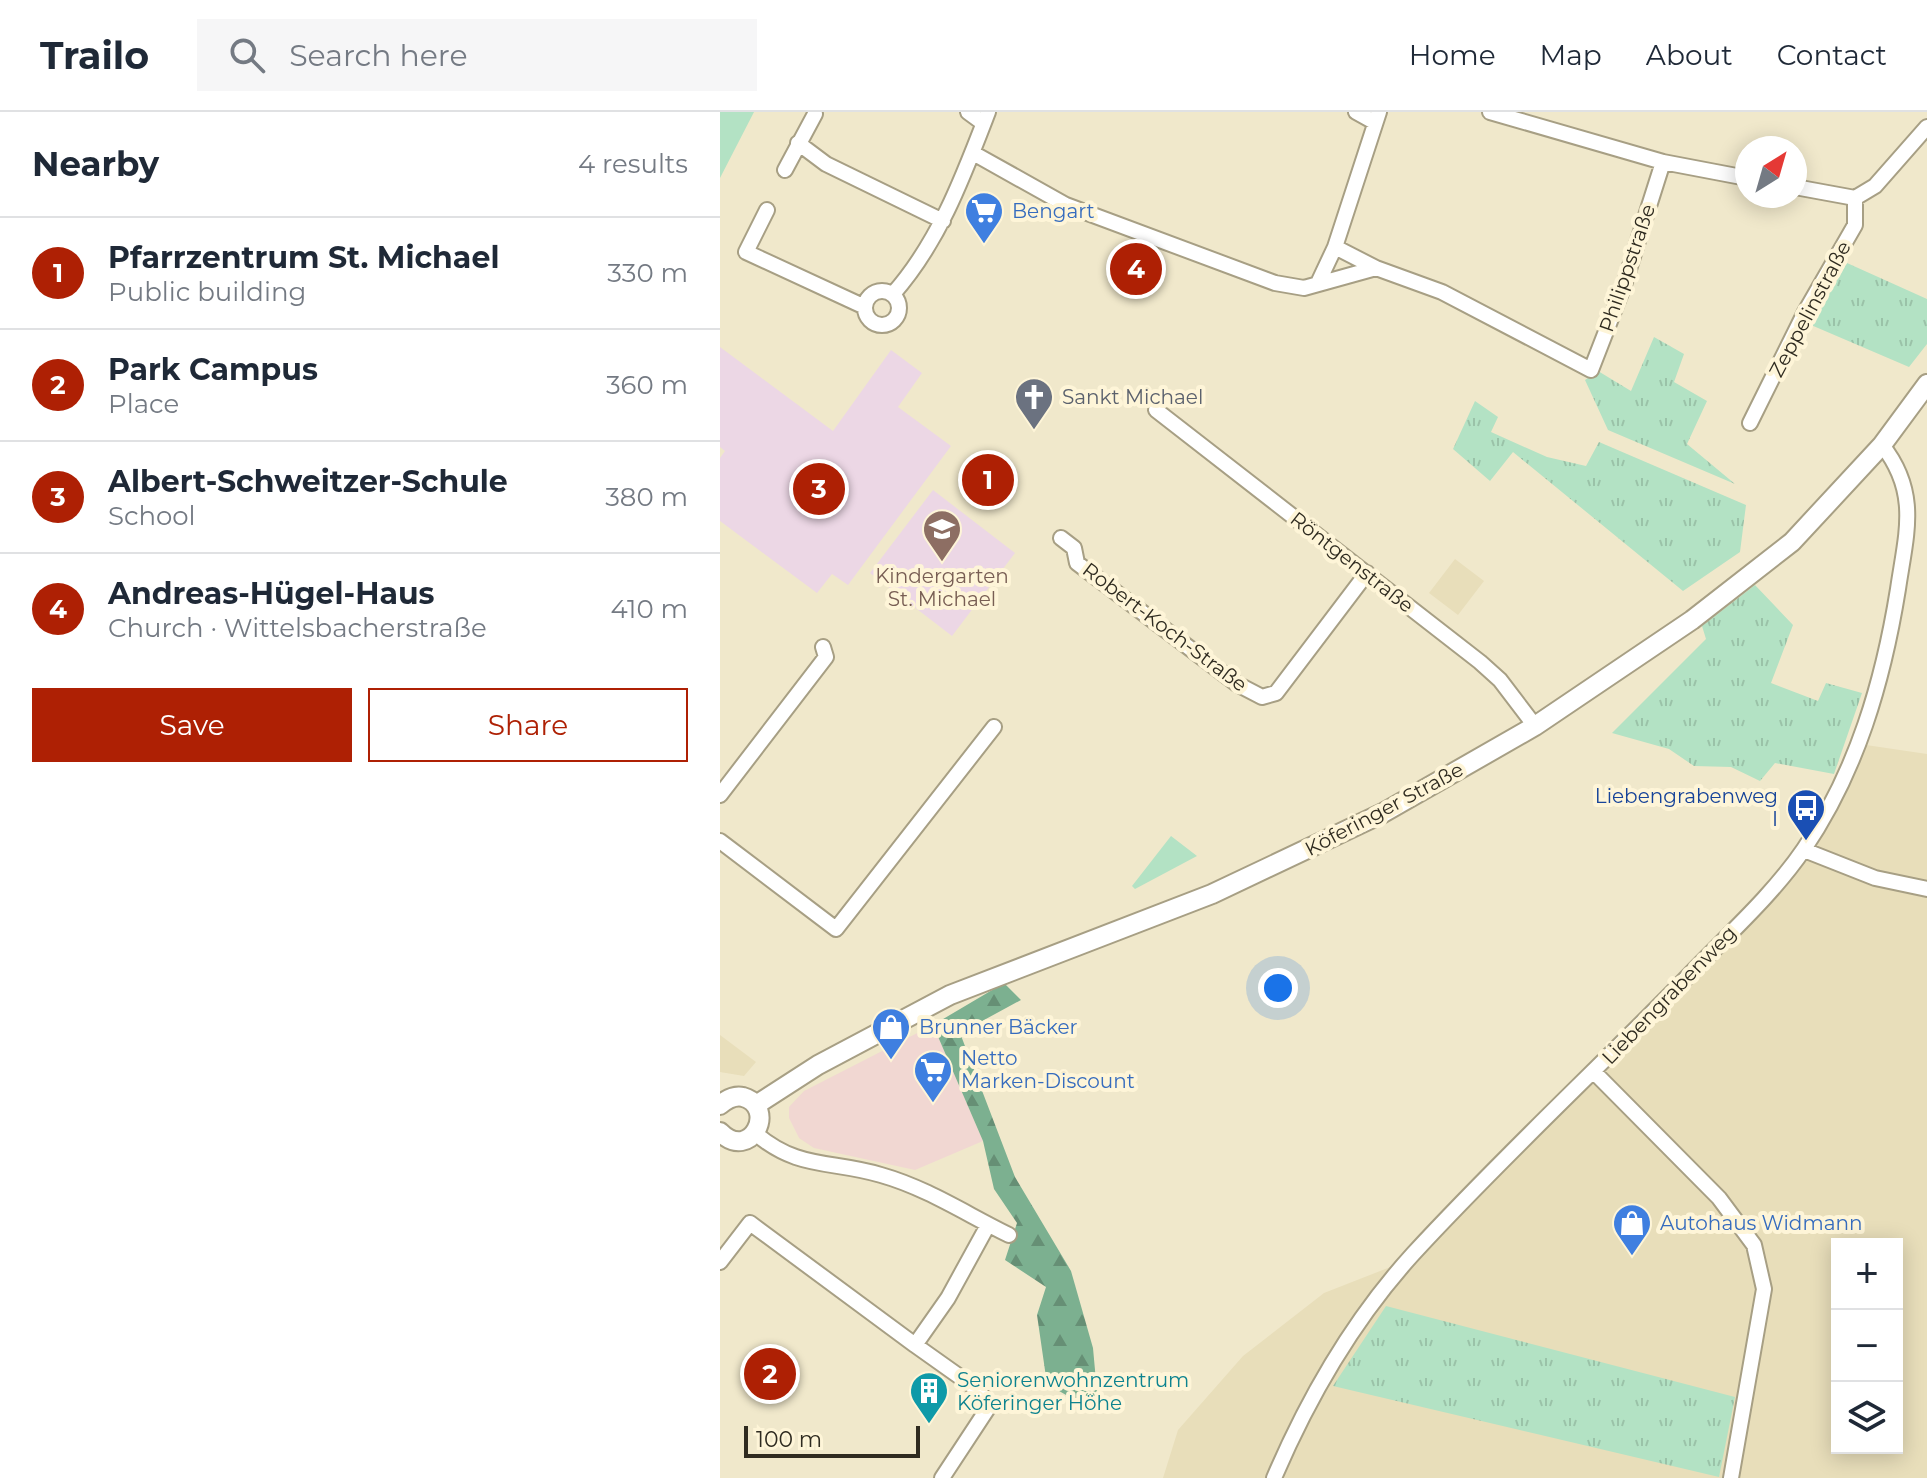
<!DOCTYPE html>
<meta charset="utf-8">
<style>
:root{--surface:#fff;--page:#f6f6f7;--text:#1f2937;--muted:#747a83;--line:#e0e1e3;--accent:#ae2004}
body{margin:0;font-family:Montserrat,sans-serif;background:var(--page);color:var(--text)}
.controls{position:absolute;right:24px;bottom:24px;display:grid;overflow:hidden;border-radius:0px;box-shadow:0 4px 20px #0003}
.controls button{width:72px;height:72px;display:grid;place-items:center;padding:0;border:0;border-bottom:2px solid var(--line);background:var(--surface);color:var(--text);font:40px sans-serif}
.compass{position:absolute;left:1015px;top:24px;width:72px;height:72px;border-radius:50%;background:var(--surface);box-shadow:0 4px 20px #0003;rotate:37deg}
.scale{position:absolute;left:24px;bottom:20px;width:176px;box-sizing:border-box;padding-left:8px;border:4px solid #2f2b20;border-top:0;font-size:22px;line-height:28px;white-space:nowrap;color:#2f2b20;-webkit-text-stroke:6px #fef5d8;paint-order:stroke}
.you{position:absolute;left:558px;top:876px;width:28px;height:28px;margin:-20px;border:6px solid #fff;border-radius:50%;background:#1a73e8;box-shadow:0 0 0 12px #1a73e833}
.badge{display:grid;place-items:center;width:52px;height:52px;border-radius:50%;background:var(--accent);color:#fff;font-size:26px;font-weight:700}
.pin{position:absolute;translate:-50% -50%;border:4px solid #fff;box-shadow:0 2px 8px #0006}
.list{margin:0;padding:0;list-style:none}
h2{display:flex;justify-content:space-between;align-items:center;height:104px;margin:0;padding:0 32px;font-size:34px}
h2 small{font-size:26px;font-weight:400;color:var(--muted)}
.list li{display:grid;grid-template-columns:52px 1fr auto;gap:24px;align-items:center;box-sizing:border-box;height:112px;padding:0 32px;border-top:2px solid var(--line)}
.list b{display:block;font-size:30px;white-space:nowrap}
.list p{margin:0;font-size:26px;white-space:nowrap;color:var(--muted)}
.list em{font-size:26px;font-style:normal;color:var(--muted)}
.actions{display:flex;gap:16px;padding:24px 32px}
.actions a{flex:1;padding:18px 0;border:2px solid var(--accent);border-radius:0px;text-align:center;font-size:28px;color:var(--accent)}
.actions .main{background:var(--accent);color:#fff}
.icon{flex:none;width:44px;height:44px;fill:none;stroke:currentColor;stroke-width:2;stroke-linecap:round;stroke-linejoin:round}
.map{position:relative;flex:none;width:1207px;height:1366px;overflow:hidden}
header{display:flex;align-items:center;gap:48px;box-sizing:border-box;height:112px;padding:0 40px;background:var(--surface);border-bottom:2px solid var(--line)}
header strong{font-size:38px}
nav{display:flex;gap:44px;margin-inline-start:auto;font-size:28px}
.search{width:560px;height:72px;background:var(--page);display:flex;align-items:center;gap:20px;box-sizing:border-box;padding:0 28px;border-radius:0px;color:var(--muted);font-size:30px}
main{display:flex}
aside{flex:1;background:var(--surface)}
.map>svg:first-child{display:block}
.commercial{fill:#f1d7d2}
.built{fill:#e8deba;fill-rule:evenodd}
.education{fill:#ecd7e5}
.grass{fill:url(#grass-tufts)}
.forest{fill:url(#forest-firs)}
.park{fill:#b3e2c4}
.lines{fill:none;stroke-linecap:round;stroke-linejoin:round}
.minor-casing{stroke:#a79f84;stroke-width:18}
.tertiary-casing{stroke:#a79f84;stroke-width:22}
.minor{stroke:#fff;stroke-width:14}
.tertiary{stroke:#fff;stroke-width:18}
.labels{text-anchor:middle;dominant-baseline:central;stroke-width:8;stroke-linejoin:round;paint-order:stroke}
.shop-label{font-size:20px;fill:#366cbe;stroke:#fef5d8;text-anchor:start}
.street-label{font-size:20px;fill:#2f2b20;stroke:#fef5d8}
.worship-label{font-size:20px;fill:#5b616d;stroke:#fef5d8;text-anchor:start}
.education-label{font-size:20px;fill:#785e54;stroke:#fef5d8}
.transit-label{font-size:20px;fill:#164399;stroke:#fef5d8;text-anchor:end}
.culture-label{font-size:20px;fill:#0d838f;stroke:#fef5d8;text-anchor:start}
</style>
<header>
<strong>Trailo</strong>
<div class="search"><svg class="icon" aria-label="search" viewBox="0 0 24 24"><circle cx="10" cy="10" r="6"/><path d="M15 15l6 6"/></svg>Search here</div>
<nav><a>Home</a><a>Map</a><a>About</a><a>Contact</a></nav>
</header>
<main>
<aside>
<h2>Nearby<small>4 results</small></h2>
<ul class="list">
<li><span class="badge">1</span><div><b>Pfarrzentrum St. Michael</b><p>Public building</p></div><em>330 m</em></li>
<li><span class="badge">2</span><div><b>Park Campus</b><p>Place</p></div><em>360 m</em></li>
<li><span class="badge">3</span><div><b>Albert-Schweitzer-Schule</b><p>School</p></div><em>380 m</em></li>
<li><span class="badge">4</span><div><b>Andreas-Hügel-Haus</b><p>Church · Wittelsbacherstraße</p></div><em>410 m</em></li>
</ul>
<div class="actions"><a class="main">Save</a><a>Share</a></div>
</aside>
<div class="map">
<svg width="1207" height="1366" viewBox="0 0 1207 1366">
<defs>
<pattern id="grass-tufts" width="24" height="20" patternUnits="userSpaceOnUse" patternTransform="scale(2)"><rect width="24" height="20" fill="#b3e2c4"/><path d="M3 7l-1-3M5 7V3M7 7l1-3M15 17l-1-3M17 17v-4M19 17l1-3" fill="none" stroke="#9ac2a8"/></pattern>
<pattern id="forest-firs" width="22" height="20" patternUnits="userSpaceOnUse" patternTransform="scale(2)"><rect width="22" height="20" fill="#7cb090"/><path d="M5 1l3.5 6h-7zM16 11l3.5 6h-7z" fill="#668f75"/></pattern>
</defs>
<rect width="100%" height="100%" fill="#f0e8cb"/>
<!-- commercial -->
<path class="commercial" d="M213,913L263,1029L195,1058L94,1036L79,1026L69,1006V995L84,979Z"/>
<!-- built -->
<path class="built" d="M735,447L764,469L738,503L709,481Z
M1146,633L1207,642V1366H443L458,1318L523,1244L604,1181L701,1143L1088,745ZM1117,1132H1177V1336H1117Z
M0,923L36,950L24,964L0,960Z"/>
<!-- education -->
<path class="education" d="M0,235L113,319L171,238L202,261L178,295L231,334L128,473L112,462L97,481L0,409V346L5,339L0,335Z
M213,378L295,441L232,524L150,461Z"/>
<!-- grass -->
<path class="grass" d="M1127,151L1207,187V232L1189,255L1091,213Z
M934,225L964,242L954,270L987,289L967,332L1015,372L888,318L865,268L878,259L911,279Z
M755,289L778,305L771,320L827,345L866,354L879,330L1026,393L1020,440L963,479L793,340L770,369L733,337Z
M1035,473L1073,513L1051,571L1098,589L1106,571L1142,581L1114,662L1055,651L1040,669L1011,655L974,654L949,637L892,621L986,527L982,514Z
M666,1194L1015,1285L999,1365L613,1274Z"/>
<!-- forest -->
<path class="forest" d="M284,871L301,888L240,921L295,1065L351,1159L373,1236L379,1302L327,1272L317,1203L326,1175L285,1148L297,1111L274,1077L263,1029L213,913Z"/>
<!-- park -->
<path class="park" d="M0,0H34L0,66Z
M451,724L477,744L415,777L412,774Z"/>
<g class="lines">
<defs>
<path id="minor" d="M248,0L263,11
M636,0L654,10
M770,0L943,50L1027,66
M78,31L106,52L223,109
M253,41L346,93L555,171L584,176L656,156L615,135L599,169
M65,58L95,2
M1075,75L1135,86
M47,98L26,140L145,195
M615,135L659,0
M656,156L722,180L871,258L904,173L943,50
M145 196a17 17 0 1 1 34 0a17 17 0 1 1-34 0Z
M173,182C219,130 243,65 268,0
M436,298L760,550L780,568L815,614
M1030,311L1085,200L1135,113V86L1155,74L1207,15
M341,426L354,436L357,451L517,572L542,585L556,581L647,461
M0,683L106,545L103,535
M0,729L116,817L274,615
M1084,738L1155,766L1207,777
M874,960L999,1086L1034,1133L1044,1177L1011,1366
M35,1021C78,1058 111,1048 161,1063C207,1076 246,1102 289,1123
M0,1150L30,1111L195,1233L228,1186L268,1113
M195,1233L257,1277L270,1293L222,1366
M554,1366C589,1284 633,1208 693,1142C783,1044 881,954 974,858C1011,820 1054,781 1084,737C1137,659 1163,570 1178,477C1186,422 1200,381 1162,333"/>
<path id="tertiary" d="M0,993C7,987 14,983 23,985C58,995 31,1051 0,1020
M36,993L98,953L230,883L492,782L663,701L815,614L972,508L1072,430L1162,333L1207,272"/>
</defs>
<!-- minor casing -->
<use href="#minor" class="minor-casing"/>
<!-- tertiary casing -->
<use href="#tertiary" class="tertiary-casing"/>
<!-- minor -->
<use href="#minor" class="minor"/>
<!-- tertiary -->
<use href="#tertiary" class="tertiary"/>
</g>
<!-- icons -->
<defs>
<symbol id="supermarket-pin" viewBox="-11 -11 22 30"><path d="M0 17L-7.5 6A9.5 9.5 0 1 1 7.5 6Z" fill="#3f7fe0" stroke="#fef5d8"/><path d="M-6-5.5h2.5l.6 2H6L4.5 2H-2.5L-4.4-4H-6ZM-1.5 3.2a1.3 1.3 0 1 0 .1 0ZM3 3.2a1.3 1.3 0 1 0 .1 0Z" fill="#fff"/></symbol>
<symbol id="church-pin" viewBox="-11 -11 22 30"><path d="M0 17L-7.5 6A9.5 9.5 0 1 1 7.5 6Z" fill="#6b7280" stroke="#fef5d8"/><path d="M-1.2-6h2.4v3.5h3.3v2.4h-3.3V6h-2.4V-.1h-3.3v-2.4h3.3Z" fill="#fff"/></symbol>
<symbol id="school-pin" viewBox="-11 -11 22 30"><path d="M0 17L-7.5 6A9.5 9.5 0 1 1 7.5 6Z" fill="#8d6e63" stroke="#fef5d8"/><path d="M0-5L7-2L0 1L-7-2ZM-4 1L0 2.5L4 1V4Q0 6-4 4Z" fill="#fff"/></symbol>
<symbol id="bus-pin" viewBox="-11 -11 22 30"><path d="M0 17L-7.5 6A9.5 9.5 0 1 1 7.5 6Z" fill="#1a4fb4" stroke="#fef5d8"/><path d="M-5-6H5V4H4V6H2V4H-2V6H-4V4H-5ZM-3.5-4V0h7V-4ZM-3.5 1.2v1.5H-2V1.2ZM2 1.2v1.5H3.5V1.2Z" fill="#fff"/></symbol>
<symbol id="shop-pin" viewBox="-11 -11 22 30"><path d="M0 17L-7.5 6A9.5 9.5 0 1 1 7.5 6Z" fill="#3f7fe0" stroke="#fef5d8"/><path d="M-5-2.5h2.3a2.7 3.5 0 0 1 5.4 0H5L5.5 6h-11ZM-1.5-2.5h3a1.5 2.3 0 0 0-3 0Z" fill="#fff"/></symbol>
<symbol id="building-pin" viewBox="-11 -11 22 30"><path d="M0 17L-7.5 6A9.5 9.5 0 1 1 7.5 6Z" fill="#0f9aa8" stroke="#fef5d8"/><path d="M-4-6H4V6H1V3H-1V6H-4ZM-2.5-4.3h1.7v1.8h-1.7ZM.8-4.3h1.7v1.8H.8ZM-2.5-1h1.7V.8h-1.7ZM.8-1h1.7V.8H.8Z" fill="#fff"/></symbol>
</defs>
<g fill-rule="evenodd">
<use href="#supermarket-pin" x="242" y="77" width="44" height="60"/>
<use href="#church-pin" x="292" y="263" width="44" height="60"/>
<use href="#school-pin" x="200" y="395" width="44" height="60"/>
<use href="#bus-pin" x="1064" y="674" width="44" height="60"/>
<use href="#shop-pin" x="149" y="893" width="44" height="60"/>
<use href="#supermarket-pin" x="191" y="936" width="44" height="60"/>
<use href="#shop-pin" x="890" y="1089" width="44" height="60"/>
<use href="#building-pin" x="187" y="1257" width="44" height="60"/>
</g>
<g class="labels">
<!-- shop labels -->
<g class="shop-label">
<text x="292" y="99">Bengart</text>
<text x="199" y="915">Brunner Bäcker</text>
<text x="241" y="946">Netto<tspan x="241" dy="23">Marken-Discount</tspan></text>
<text x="940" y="1111">Autohaus Widmann</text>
</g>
<!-- street labels -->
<g class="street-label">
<text transform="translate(907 156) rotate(-71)">Philippstraße</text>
<text transform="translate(1090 197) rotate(-62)">Zeppelinstraße</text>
<text transform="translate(632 450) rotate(38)">Röntgenstraße</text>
<text transform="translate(445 515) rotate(37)">Robert-Koch-Straße</text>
<text transform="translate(664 697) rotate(-28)">Köferinger Straße</text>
<text transform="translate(949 883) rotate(-46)">Liebengrabenweg</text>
</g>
<!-- worship labels -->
<g class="worship-label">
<text x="342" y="285">Sankt Michael</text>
</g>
<!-- education labels -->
<g class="education-label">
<text x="222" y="464">Kindergarten<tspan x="222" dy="23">St. Michael</tspan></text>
</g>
<!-- transit labels -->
<g class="transit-label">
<text x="1058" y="684">Liebengrabenweg<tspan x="1058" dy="23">I</tspan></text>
</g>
<!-- culture labels -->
<g class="culture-label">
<text x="237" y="1268">Seniorenwohnzentrum<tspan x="237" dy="23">Köferinger Höhe</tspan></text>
</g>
</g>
</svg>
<div class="controls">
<button>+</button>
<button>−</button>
<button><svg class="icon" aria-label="layers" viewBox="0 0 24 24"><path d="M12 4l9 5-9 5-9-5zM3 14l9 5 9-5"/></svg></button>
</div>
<svg class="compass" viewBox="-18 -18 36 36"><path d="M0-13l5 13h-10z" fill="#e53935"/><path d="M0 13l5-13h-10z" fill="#747a83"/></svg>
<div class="scale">100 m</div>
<div class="you"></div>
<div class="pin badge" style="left:268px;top:368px">1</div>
<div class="pin badge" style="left:50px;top:1262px">2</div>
<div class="pin badge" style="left:99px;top:377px">3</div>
<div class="pin badge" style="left:416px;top:157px">4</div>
</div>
</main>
